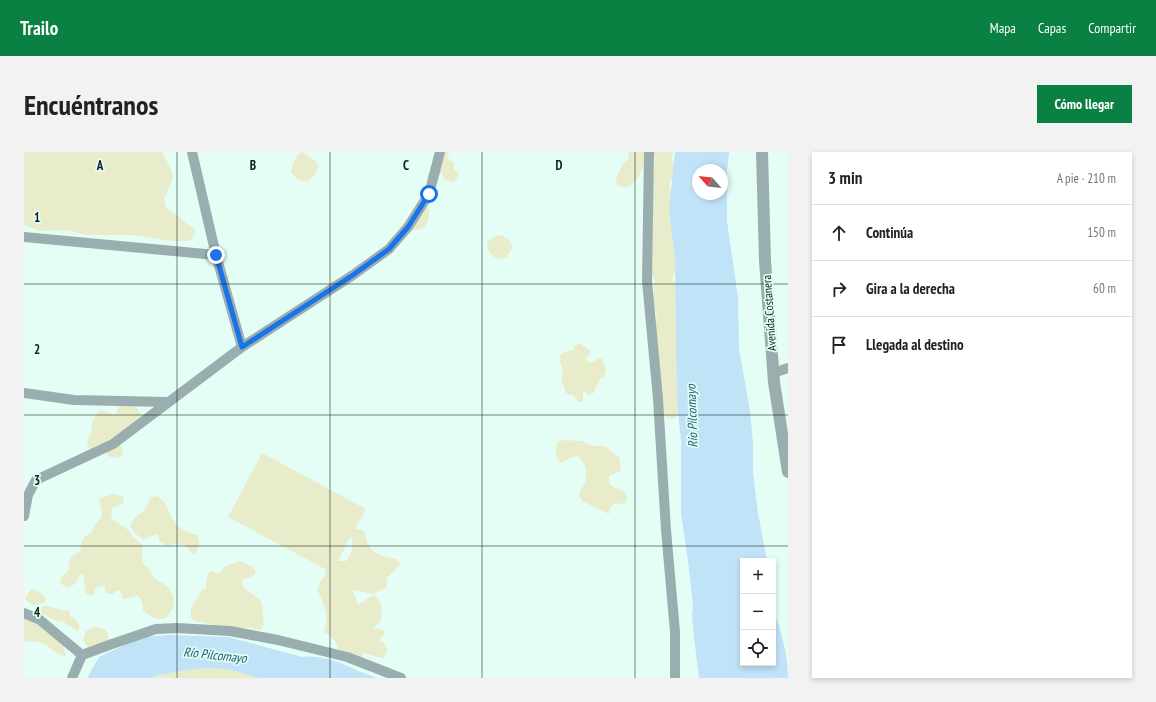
<!DOCTYPE html>
<html lang="es">
<meta charset="utf-8">
<style>
:root{--surface:#fff;--page:#f2f2f2;--text:#222;--muted:#767676;--line:#e0e0e0;--accent:#0b8043}
body{margin:0;font-family:"PT Sans Narrow",sans-serif;background:var(--page);color:var(--text)}
.controls{position:absolute;right:12px;bottom:12px;display:grid;overflow:hidden;border-radius:0px;box-shadow:0 2px 6px #0003}
.controls button{width:36px;height:36px;display:grid;place-items:center;padding:0;border:0;border-bottom:1px solid var(--line);background:var(--surface);color:var(--text);font:20px sans-serif}
.compass{position:absolute;left:668px;top:12px;width:36px;height:36px;border-radius:50%;background:var(--surface);box-shadow:0 2px 6px #0003;rotate:297deg}
.stop{position:absolute;width:12px;height:12px;margin:-9px;border:3px solid #1a73e8;border-radius:50%;background:#fff}
.stop.end{background:#1a73e8;border-color:#fff;box-shadow:0 1px 4px #0008}
.list{margin:0;padding:0;list-style:none}
h2{display:flex;justify-content:space-between;align-items:center;height:52px;margin:0;padding:0 16px;font-size:17px}
h2 small{font-size:13px;font-weight:400;color:var(--muted)}
.list li{display:grid;grid-template-columns:26px 1fr auto;gap:12px;align-items:center;box-sizing:border-box;height:56px;padding:0 16px;border-top:1px solid var(--line)}
.list b{display:block;font-size:15px;white-space:nowrap}
.list em{font-size:13px;font-style:normal;color:var(--muted)}
.icon{flex:none;width:22px;height:22px;fill:none;stroke:currentColor;stroke-width:2;stroke-linecap:round;stroke-linejoin:round}
.map{position:relative;flex:none;width:764px;height:526px;overflow:hidden;border-radius:0px}
header{display:flex;align-items:center;gap:24px;box-sizing:border-box;height:56px;padding:0 20px;background:var(--accent);color:#fff}
header strong{font-size:19px}
nav{display:flex;gap:22px;margin-inline-start:auto;font-size:14px}
.intro{display:flex;align-items:center;justify-content:space-between;box-sizing:border-box;height:96px;padding:0 24px}
h1{margin:0;font-size:28px}
.button{padding:10px 18px;border-radius:0px;background:var(--accent);color:#fff;font-size:14px;font-weight:700}
main{display:flex;gap:24px;padding:0 24px}
aside{flex:1;background:var(--surface);border-radius:0px;box-shadow:0 2px 6px #0003}
.map>svg:first-child{display:block}
.green{fill:#e8ecca;fill-rule:evenodd}
.water{fill:#c0e3f8;fill-rule:evenodd}
.lines{fill:none;stroke-linecap:round;stroke-linejoin:round}
.minor{stroke:#9aaeb0;stroke-width:10}
.tertiary{stroke:#9aaeb0;stroke-width:12}
.route{stroke:#1a73e8;stroke-width:5}
.grid{fill:none;stroke:#0f1f1a;stroke-width:1;stroke-opacity:0.55}
.labels{text-anchor:middle;dominant-baseline:central;stroke-width:3.5;stroke-linejoin:round;paint-order:stroke}
.street-label{font-size:12px;fill:#0f1f1a;stroke:#e4fef5}
.water-label{font-size:13px;font-style:italic;fill:#1f5a77;stroke:#e4fef5}
.grid-label{font-size:13px;text-anchor:middle;font-weight:bold;fill:#0f1f1a;stroke:#e4fef5;stroke-width:3.5;stroke-linejoin:round;paint-order:stroke}
</style>
<header>
<strong>Trailo</strong>
<nav><a>Mapa</a><a>Capas</a><a>Compartir</a></nav>
</header>
<div class="intro"><h1>Encuéntranos</h1><a class="button">Cómo llegar</a></div>
<main>
<div class="map">
<svg width="764" height="526" viewBox="0 0 764 526">
<rect width="100%" height="100%" fill="#e4fef5"/>
<!-- green -->
<path class="green" d="M0,0H138L147,17L149,26L140,47L142,56L149,60L172,79L167,88L158,89H147L108,83H62L44,78L16,79L0,73Z
M278,0C286,4 292,8 295,15L290,24L283,30C276,29 271,26 267,20C269,12 270,4 278,0Z
M414,0H425L423,6L424,7L430,10V17L435,22L431,29L428,30L421,28L418,21L412,27L403,31L404,22Z
M605,0H622C620,14 612,43 593,33L592,28C595,20 597,12 604,7Z
M628,0H650L647,6C655,17 648,24 645,34L650,44L653,114L648,127L655,136V263L647,267C633,264 636,249 639,238L636,235L635,200L626,189V178L632,168L633,161L628,151L631,130V128L627,122V92L630,90L627,86L629,57L627,51L631,6Z
M397,56H404L406,59L403,71L400,76L391,78L389,77Z
M475,83C482,84 486,88 489,95L482,106C479,106 474,107 472,106C470,106 468,103 467,102C459,93 465,85 475,83Z
M555,191L566,198V203L562,204L563,209L567,211L575,206L579,207V212L582,216L580,225L576,227L568,243H563L562,239L559,241V250H555L549,243H545L541,240V236L537,228L539,219L535,206C538,199 543,199 550,198L551,194Z
M96,252C110,253 110,251 117,263L122,264L95,291L99,299L98,304C93,306 89,306 84,304L82,300L74,303C65,299 64,297 63,287C69,282 67,279 68,272C69,267 72,263 75,259L79,258L90,263L93,260Z
M539,288L558,289L570,294H581L595,305L597,317L596,319L585,324V330L587,334C596,338 608,340 601,352L598,353L595,351L590,352L586,356L585,362L558,349C551,338 560,337 562,328C562,324 562,319 562,315L554,304C544,305 545,308 537,311C530,306 532,299 533,291Z
M238,301L342,357L331,377H336L340,379C345,394 344,400 362,405C367,406 371,406 375,409L376,413L363,426V435L349,442L326,437L329,439L334,453L346,445L351,444C359,450 359,461 356,470L349,476L359,478L361,482L355,488C363,493 366,499 359,506L339,501V506L314,498C314,489 307,484 300,480C304,466 303,464 299,451C297,446 297,443 293,439L296,430L302,423L301,417L204,365ZM327,384C330,395 329,400 322,409H314Z
M88,342L98,344L100,348L99,352L89,355L87,359L88,367L103,377L106,380L108,384L119,394L118,403L119,412C126,416 126,421 131,426C134,429 138,430 141,433C154,442 152,458 140,467L130,466L119,459C119,452 118,446 112,443L110,445L107,444L104,447H99L96,438L92,439L89,442H84L81,439V434H77L71,436L69,444C56,442 63,431 59,422L55,424C53,430 50,434 43,436L36,431L37,426L46,416L44,412L48,404L56,399C57,389 58,385 67,381L71,372L77,366L78,361L75,347Z
M132,344C145,349 144,364 153,373C159,379 166,381 173,383C176,391 176,398 169,403L161,393L152,392L143,394L135,389V385L132,382L120,388L112,382L106,375C110,362 115,365 121,357C123,354 125,349 127,345Z
M216,409L229,415L232,419C230,425 225,426 219,427L218,431C221,441 230,441 236,448C240,454 239,461 239,467C240,472 240,474 236,478L223,475L215,478L171,469L167,466V457L178,437L182,436C182,428 182,424 187,419L191,421H196L201,414Z
M8,437H10L16,440L22,447L21,451L9,453C5,451 1,449 1,445Z
M20,453L40,459L44,458L46,460V464C51,467 57,471 55,477L54,479L39,470H35L17,461V457Z
M0,463L38,491L42,504C34,504 31,499 25,495C18,490 9,488 0,490Z
M71,475L82,478L85,485L84,489L64,496L59,488L62,479Z
M189,516L208,518L234,526H128L131,524L170,517Z"/>
<!-- water -->
<path class="water" d="M651,0H705L703,19V69L714,146L715,196L726,260L729,290V320L734,361L743,409H719V511H749V456C757,479 764,502 764,526H675L670,485L668,463L669,454L664,409L657,361V289L653,250L651,106L645,59ZM674,18H698V42H674Z
M145,483L204,485L278,505C304,501 329,518 353,526H234L208,518L189,516L170,517L131,524L128,526H63L75,505L118,485Z"/>
<g class="lines">
<!-- minor -->
<path class="minor" d="M168,0L192,103L218,195
M625,0L623,129L634,247L642,378L651,480V526
M0,85L192,103
M749,221L764,216
M0,241L50,248L144,250
M0,364L4,343L12,328L89,292L218,195L329,123L365,97L384,75L405,42L416,0
M0,461L16,468L58,503
M48,526L58,503L88,492L132,477L153,476L206,479L254,488L323,505L377,526"/>
<!-- tertiary -->
<path class="tertiary" d="M738,0L741,109L750,230L764,320"/>
</g>
<g class="lines">
<!-- route -->
<path class="route" d="M192,103L218,195L329,123L365,97L384,75L405,42"/>
</g>
<!-- grid -->
<path class="grid" d="M153,0V526M306,0V526M458,0V526M611,0V526M0,132H764M0,263H764M0,394H764"/>
<g class="labels">
<!-- street labels -->
<g class="street-label">
<text transform="translate(745 161) rotate(-94)">Avenida Costanera</text>
</g>
<!-- water labels -->
<g class="water-label">
<text transform="translate(668 264) rotate(-92)">Río Pilcomayo</text>
<text transform="translate(191 503) rotate(6)">Río Pilcomayo</text>
</g>
</g>
<g class="grid-label">
<text x="76" y="18">A</text>
<text x="229" y="18">B</text>
<text x="382" y="18">C</text>
<text x="535" y="18">D</text>
<text x="13" y="70">1</text>
<text x="13" y="202">2</text>
<text x="13" y="333">3</text>
<text x="13" y="465">4</text>
</g>
</svg>
<div class="controls">
<button>+</button>
<button>−</button>
<button><svg class="icon" aria-label="locate" viewBox="0 0 24 24"><circle cx="12" cy="12" r="6"/><path d="M12 2v4M12 18v4M2 12h4M18 12h4"/></svg></button>
</div>
<svg class="compass" viewBox="-18 -18 36 36"><path d="M0-13l5 13h-10z" fill="#e53935"/><path d="M0 13l5-13h-10z" fill="#767676"/></svg>
<div class="stop" style="left:405px;top:42px"></div>
<div class="stop end" style="left:192px;top:103px"></div>
</div>
<aside>
<h2>3 min<small>A pie · 210 m</small></h2>
<ul class="list">
<li><svg class="icon" aria-label="ahead" viewBox="0 0 24 24"><path d="M12 20V5M6 11l6-6 6 6"/></svg><div><b>Continúa</b></div><em>150 m</em></li>
<li><svg class="icon" aria-label="right" viewBox="0 0 24 24"><path d="M7 20v-9h11M14 6l5 5-5 5"/></svg><div><b>Gira a la derecha</b></div><em>60 m</em></li>
<li><svg class="icon" aria-label="arrive" viewBox="0 0 24 24"><path d="M6 21V4h12l-3 4 3 4H6"/></svg><div><b>Llegada al destino</b></div></li>
</ul>
</aside>
</main>
